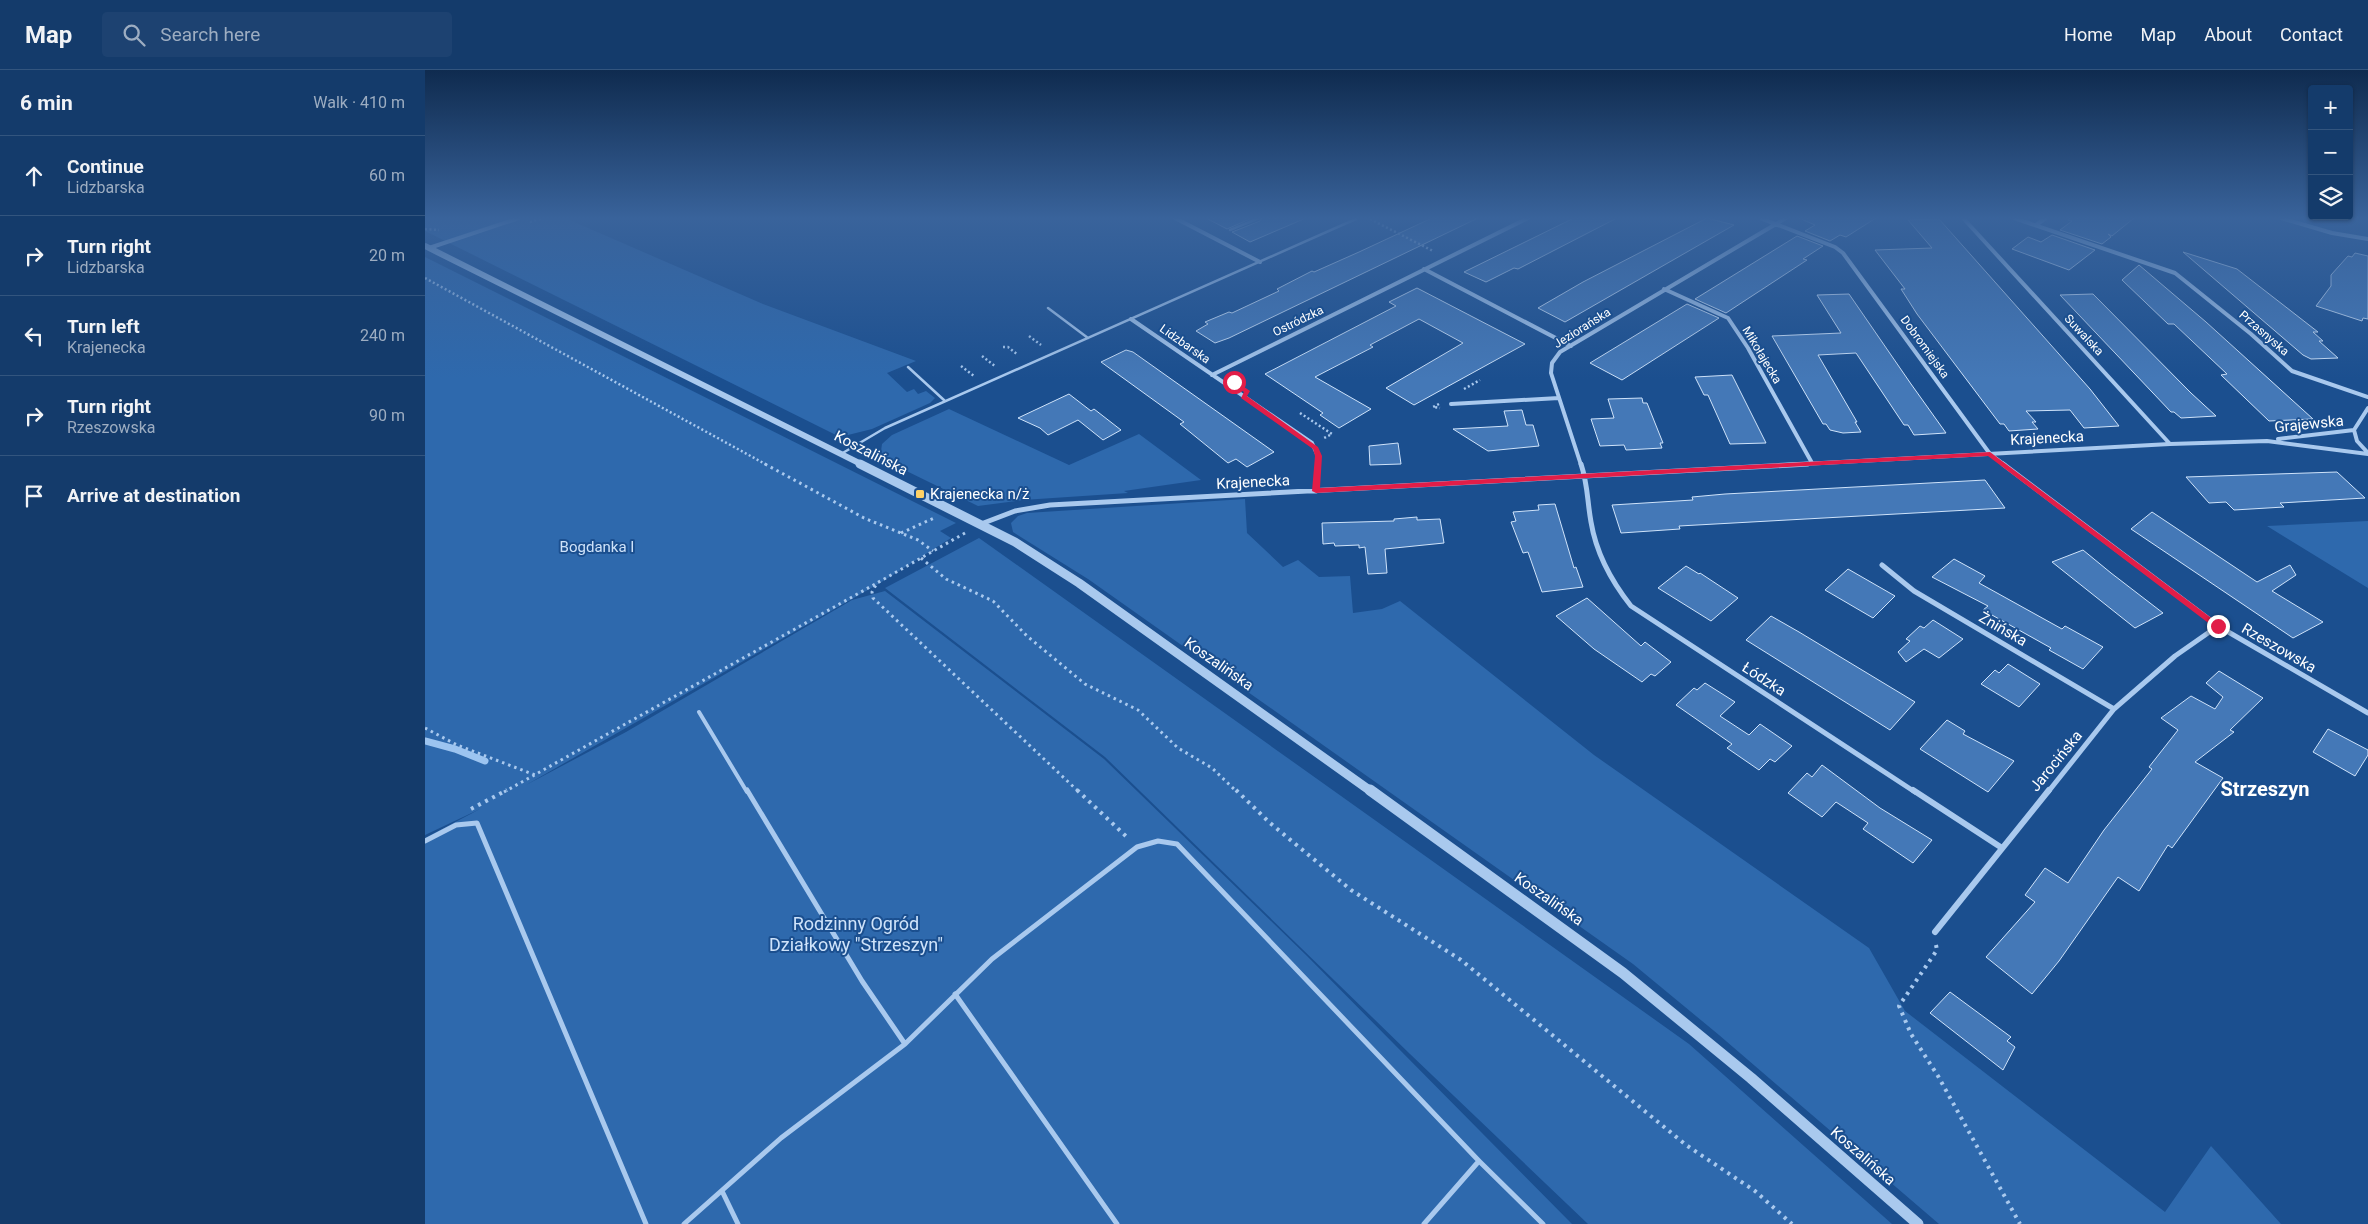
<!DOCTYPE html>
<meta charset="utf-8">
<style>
:root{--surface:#143b6b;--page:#1d4271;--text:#f1f3f6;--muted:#9dadc1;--line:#33557e}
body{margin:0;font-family:Roboto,sans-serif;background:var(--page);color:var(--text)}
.controls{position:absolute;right:15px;top:15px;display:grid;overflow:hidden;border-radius:5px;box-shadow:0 1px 4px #0004}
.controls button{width:45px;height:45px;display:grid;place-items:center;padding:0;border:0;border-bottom:1px solid var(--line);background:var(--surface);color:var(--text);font:25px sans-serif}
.stop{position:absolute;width:15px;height:15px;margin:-11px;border:4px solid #e11d48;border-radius:50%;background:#fff}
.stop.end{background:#e11d48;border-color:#fff;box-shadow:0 1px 5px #0008}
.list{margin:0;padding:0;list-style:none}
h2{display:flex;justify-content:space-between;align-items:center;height:65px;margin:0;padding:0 20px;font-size:21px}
h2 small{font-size:16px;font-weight:400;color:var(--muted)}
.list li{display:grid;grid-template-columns:32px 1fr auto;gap:15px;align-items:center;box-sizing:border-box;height:80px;padding:0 20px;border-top:1px solid var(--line)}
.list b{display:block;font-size:19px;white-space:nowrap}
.list p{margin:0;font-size:16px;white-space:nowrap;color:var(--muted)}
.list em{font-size:16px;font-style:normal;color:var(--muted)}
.icon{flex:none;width:28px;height:28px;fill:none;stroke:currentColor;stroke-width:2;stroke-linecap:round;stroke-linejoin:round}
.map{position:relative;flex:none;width:1943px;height:1154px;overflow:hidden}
header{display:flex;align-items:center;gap:30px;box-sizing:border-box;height:70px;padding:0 25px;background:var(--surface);border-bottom:1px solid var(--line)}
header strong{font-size:24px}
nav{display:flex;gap:28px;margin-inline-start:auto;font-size:18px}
.search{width:350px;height:45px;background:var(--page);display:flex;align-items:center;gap:12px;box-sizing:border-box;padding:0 18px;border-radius:5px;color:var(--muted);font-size:19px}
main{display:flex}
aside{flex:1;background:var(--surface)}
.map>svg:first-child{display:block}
.green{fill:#2e69ad}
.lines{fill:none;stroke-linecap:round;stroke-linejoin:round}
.stream{stroke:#9cc4f0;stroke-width:7}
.building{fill:#4478b7;stroke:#cfe3fa}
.path-far2{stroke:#a9c9ee;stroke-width:2.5;stroke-dasharray:2 2.5;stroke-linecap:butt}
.path-far1{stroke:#a9c9ee;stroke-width:3;stroke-dasharray:2.5 4;stroke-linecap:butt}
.path{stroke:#a9c9ee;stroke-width:4;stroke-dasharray:3 5;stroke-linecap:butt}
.service-far2{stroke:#a9c9ee;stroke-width:2.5}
.service-far1{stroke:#a9c9ee;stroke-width:4}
.service{stroke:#a9c9ee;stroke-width:5}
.minor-far2{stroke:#a9c9ee;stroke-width:4}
.minor-far1{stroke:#a9c9ee;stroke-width:5}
.minor{stroke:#a9c9ee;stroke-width:6}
.tertiary-far2{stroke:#a9c9ee;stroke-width:6}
.tertiary-far1{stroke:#a9c9ee;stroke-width:9}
.tertiary{stroke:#a9c9ee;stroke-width:11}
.route{fill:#e11d48}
.poi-dot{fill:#ffd166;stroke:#1b4f8f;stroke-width:2}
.labels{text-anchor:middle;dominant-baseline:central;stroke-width:4;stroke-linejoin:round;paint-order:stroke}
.far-street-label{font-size:12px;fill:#fff;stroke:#1b4f8f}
.street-label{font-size:15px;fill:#fff;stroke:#1b4f8f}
.poi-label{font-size:15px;fill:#fff;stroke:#1b4f8f;text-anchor:start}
.park-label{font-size:15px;fill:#cfe3fa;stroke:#1b4f8f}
.near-park-label{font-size:18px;fill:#cfe3fa;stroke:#1b4f8f}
.district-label{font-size:20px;font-weight:bold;fill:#fff;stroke:#1b4f8f}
</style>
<header>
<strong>Map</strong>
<div class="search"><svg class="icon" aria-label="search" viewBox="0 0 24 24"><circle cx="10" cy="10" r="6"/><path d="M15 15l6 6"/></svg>Search here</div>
<nav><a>Home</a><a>Map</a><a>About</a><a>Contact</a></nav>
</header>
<main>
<aside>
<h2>6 min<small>Walk · 410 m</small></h2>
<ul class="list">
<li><svg class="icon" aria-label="ahead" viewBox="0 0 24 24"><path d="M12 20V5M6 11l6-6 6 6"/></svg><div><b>Continue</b><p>Lidzbarska</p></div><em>60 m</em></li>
<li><svg class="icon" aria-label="right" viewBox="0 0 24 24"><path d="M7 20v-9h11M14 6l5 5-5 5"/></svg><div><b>Turn right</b><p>Lidzbarska</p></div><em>20 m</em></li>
<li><svg class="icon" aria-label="left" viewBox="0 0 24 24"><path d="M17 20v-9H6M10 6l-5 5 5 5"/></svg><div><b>Turn left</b><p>Krajenecka</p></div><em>240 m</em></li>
<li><svg class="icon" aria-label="right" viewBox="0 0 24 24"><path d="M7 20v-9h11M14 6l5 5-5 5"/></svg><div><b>Turn right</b><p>Rzeszowska</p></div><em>90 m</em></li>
<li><svg class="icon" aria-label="arrive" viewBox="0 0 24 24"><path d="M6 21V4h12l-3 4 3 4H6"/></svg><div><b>Arrive at destination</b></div></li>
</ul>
</aside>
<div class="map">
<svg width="1943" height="1154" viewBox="0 0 1943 1154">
<rect width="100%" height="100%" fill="#1b4f8f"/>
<!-- green -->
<path class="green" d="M0,148H140L338,234L491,291L462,303L482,322L489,319L493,324L501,321L510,328L505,333L447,359L415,367L0,161Z
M0,187L531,453L515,461L526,468L455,513L101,715L201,662L427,530L460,521L679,689L882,886L1147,1154H0V768L55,739L0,765Z
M524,339L644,395L714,364L776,410L699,421L703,423L598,430L553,436L459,390L456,381L457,374L467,365Z
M820,429L822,463L858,497L873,490L894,507L925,506L928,543L957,539L975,531L1169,685L1444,878L1480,941L1740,1142L1786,1076L1856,1154H1514L1294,965L1208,894L663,509L588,462L586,453L593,446L602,443Z
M1943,451V518L1842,456Z
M554,468L1264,974L1467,1154H1163L985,984L680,687L460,518Z"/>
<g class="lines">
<!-- stream -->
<path class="stream" d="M0,671L30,679L60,691"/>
</g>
<!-- building -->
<path class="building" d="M781,148H827L802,159Z
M837,148H881L825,172L807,162L835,151Z
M1007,148H1053L804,268L790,273L771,261L783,254L780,252L804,242L807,243L854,221L852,219L887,201L889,202L934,182Z
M1149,148H1192L1093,199L1089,198L1061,212L1039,202Z
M1282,148L1309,155L1140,252L1113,238L1158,212Z
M1374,148H1451L1421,167L1415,165L1405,171L1380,161L1390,155Z
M1644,148H1709L1687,166L1683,164L1686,167L1677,174L1635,160L1647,151L1643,150Z
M1514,149L1665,319L1694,356L1659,358L1645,340L1601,341L1611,352H1607L1613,359L1584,361L1579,354H1575L1492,244L1476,219H1480L1450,180L1507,178L1483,150Z
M1627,165L1670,180L1644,200L1587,179L1603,167L1616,172Z
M1372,166L1398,176L1378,189L1382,190L1301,243L1270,229Z
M1758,182L1812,199L1893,262H1888L1898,271H1894L1913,288L1886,289L1878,285Z
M1930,183L1943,186V249L1938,248L1937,251L1891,236L1906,216V205L1923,186L1927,187Z
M1714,195L1781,252L1888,349L1844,351L1796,305L1802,304L1749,254H1743L1697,210Z
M992,218L1100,274L989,335L961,318L1038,273L994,249L945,275L948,277L890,307L946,339L914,358L895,345L898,343L840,304L971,236L964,232Z
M1424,224L1486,314L1521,363L1489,365L1483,355H1479L1431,283L1393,285L1432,352H1430L1436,362L1418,363L1405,360L1401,354H1398L1347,266L1416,263L1392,225Z
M1668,224L1766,323L1791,346L1756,348L1749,342H1746L1635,225Z
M1262,234L1294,248L1197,310L1165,293Z
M701,280L708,282L849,382L822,397L811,389L803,393L755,354L759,352L676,292Z
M1307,305L1341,373L1305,374L1283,325H1279L1270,307Z
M644,324L666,341L669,339L696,360L678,370L653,350L623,365L615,358L593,348Z
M1217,328L1218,333H1222L1238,373H1235L1237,378L1201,380L1199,375L1175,376L1166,349L1189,348L1183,329Z
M1097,340L1101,355H1108L1114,376L1063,381L1028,359L1083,356L1079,341Z
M973,373L976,394L945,395L944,376Z
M1912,402L1940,428L1855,433L1859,437L1809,440L1801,432L1784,433L1761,407Z
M1560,410L1580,438L1254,456L1255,459L1196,463L1187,435L1268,430L1267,427L1300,424Z
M1130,434L1149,498L1151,497L1158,517L1117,522L1103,482L1098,483L1086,452L1091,451L1088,442L1114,440L1113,435Z
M1727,442L1832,512L1865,495L1871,505L1847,521L1898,552L1868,568L1706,459Z
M992,447V450L1015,449L1019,473L960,479L962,503L943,504L940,477L934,478V475L910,476L909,473L898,474L897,453L969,451V449Z
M1658,480L1686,503L1738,543L1710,558L1627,492Z
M1529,489L1560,506L1554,513L1637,559L1640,556L1678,577L1658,599L1624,580L1626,578L1558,540L1563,536L1507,507Z
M1261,496L1274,504L1275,503L1313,528L1286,551L1233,518Z
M1423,499L1470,526L1448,548L1400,520Z
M1162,528L1216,576L1220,572L1246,592L1230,606L1226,604L1217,612L1169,579L1131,546Z
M1346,546L1374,562L1490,632L1465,660L1321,570Z
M1508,550L1538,569L1514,588L1499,579L1481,592L1473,582L1485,571L1481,569L1495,556L1499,558Z
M1583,594L1615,614L1594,637L1556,614L1570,600L1574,603Z
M1794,601L1838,628L1805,660L1809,662L1770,692L1798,708L1747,778L1743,775L1714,821L1693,807L1634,891L1607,924L1561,887L1610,832L1600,825L1620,798L1643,813L1679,760L1727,699L1724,697L1753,660L1736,648L1766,626L1790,639L1798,627L1781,613Z
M1280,613L1310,632L1295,646L1324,665L1335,654L1367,676L1350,692L1345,689L1334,700L1302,678L1307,674L1251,635L1269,618L1272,620Z
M1522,650L1540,661L1538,664L1589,691L1563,722L1495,679Z
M1903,659L1943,680V685L1930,706L1888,682Z
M1397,695L1455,738L1507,770L1488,793L1438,759L1443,753L1411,732L1397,747L1363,723L1382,703L1387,707Z
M1525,922L1586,967L1582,971L1590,977L1578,1000L1505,943Z"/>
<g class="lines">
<!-- path-far2 -->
<path class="path-far2" d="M945,149L1008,181
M105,152L118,148
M0,159L14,160
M0,208L342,395
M604,266L616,275
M578,277H583L593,285
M557,286L571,297
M536,296L549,306
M1039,319L1055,310
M1014,334L1008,337L1015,338
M875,343L907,364L899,368"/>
<!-- path-far1 -->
<path class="path-far1" d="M340,394L439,448L493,470L508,481
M476,463L509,448
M540,463L452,513L447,522L448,528L654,722
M496,488L521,509L568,531L602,566L660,614L713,640L753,678L787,698L812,722
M0,658L32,675L110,705
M79,722L452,513"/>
<!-- path -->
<path class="path" d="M652,720L704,769
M811,720L845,753L926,820L1036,890L1261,1075L1330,1121L1367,1154
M46,739L82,720
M1511,875L1512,880L1474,936L1486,964L1513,1006L1595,1154"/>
<!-- service-far2 -->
<path class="service-far2" d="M805,160L834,148
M623,238L663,268
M483,297L520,331
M416,384L460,358L933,148"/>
<!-- service-far1 -->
<path class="service-far1" d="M274,642L322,722"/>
<!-- service -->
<path class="service" d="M322,720L437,911L480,974
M0,771L31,755L52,753L221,1154
M530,924L692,1154
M297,1121L313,1154
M259,1154L356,1068L480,974L567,889L712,777L733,771L752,774L1054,1091L1118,1154
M999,1154L1054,1091"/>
<!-- minor-far2 -->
<path class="minor-far2" d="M750,148L835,192
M1335,148L1410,177L1418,183L1565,384L1580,395
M1538,148L1745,374
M1589,148L1750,203L1826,264L1867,301L1943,327
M1856,148L1907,163L1943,169
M1611,155L1621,148
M4,178L94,148
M999,199L1146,276
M1239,219L1303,248L1323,278L1387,393
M706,249L887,373L893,386L892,395
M787,305L1103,148
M1026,334L1134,328
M1943,338L1929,360L1932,371L1943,383
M1853,369L1929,360
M1156,395L1126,303L1127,293L1135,282L1361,148
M1360,395L1745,374L1842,371L1943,384"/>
<!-- minor-far1 -->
<path class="minor-far1" d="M1156,394C1163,415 1162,430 1166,452C1171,482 1187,512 1206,536L1490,722
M1578,394L1793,556L1943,643
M891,421L893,394
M556,454L590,441L625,435L1383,394
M1457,495L1489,521L1689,639
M1623,722L1689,639L1750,586L1793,556"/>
<!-- minor -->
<path class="minor" d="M1488,720L1577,778
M1510,862L1624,720"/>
<!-- tertiary-far2 -->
<path class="tertiary-far2" d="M0,176L438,395"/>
<!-- tertiary-far1 -->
<path class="tertiary-far1" d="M435,394L590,472L654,513L947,722"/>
<!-- tertiary -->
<path class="tertiary" d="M945,720L1198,903L1326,1008L1493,1154"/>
</g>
<!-- sky -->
<linearGradient id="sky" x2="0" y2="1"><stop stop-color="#0f2b4f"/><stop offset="0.48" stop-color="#39639b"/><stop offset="1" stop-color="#39639b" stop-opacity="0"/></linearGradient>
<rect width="1943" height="309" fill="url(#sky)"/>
<!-- route -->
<path class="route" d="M809,310L825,321L822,326L893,377L897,386L895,418L1565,382L1797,556L1790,558L1563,386L891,423L887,421L890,386L888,379L816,328L819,322L807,313Z"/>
<!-- markers -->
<rect class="poi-dot" x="490" y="419" width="10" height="10" rx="2.5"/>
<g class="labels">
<!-- far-street labels -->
<g class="far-street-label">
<text transform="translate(873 251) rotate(-26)">Ostródzka</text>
<text transform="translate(1157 258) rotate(-32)">Jeziorańska</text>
<text transform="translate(1839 263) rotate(41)">Przasnyska</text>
<text transform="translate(1659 265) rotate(47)">Suwalska</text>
<text transform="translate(760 274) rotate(35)">Lidzbarska</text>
<text transform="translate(1500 277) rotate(54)">Dobromiejska</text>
<text transform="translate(1337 285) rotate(59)">Mikołajecka</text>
</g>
<!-- street labels -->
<g class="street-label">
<text transform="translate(1884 354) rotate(-6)">Grajewska</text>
<text transform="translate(1622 368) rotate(-3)">Krajenecka</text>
<text transform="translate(446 383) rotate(27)">Koszalińska</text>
<text transform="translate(828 412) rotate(-3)">Krajenecka</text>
<text transform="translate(1578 559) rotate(30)">Żnińska</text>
<text transform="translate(1854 578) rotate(30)">Rzeszowska</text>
<text transform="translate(794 594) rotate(35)">Koszalińska</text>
<text transform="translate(1339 609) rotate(33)">Łódzka</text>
<text transform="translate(1631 691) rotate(-51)">Jarocińska</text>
<text transform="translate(1124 829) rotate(35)">Koszalińska</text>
<text transform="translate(1438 1086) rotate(41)">Koszalińska</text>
</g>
<!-- poi labels -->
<g class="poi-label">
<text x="505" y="424">Krajenecka n/ż</text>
</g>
<!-- park labels -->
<g class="park-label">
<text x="172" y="477">Bogdanka I</text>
</g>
<!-- near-park labels -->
<g class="near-park-label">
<text x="431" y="853">Rodzinny Ogród<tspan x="431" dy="21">Działkowy "Strzeszyn"</tspan></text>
</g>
<!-- district labels -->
<g class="district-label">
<text x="1840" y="719">Strzeszyn</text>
</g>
</g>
</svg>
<div class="controls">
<button>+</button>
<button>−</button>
<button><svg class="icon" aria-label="layers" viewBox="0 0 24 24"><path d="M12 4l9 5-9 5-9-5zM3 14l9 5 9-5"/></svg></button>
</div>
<div class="stop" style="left:809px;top:312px"></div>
<div class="stop end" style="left:1793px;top:556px"></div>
</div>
</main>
